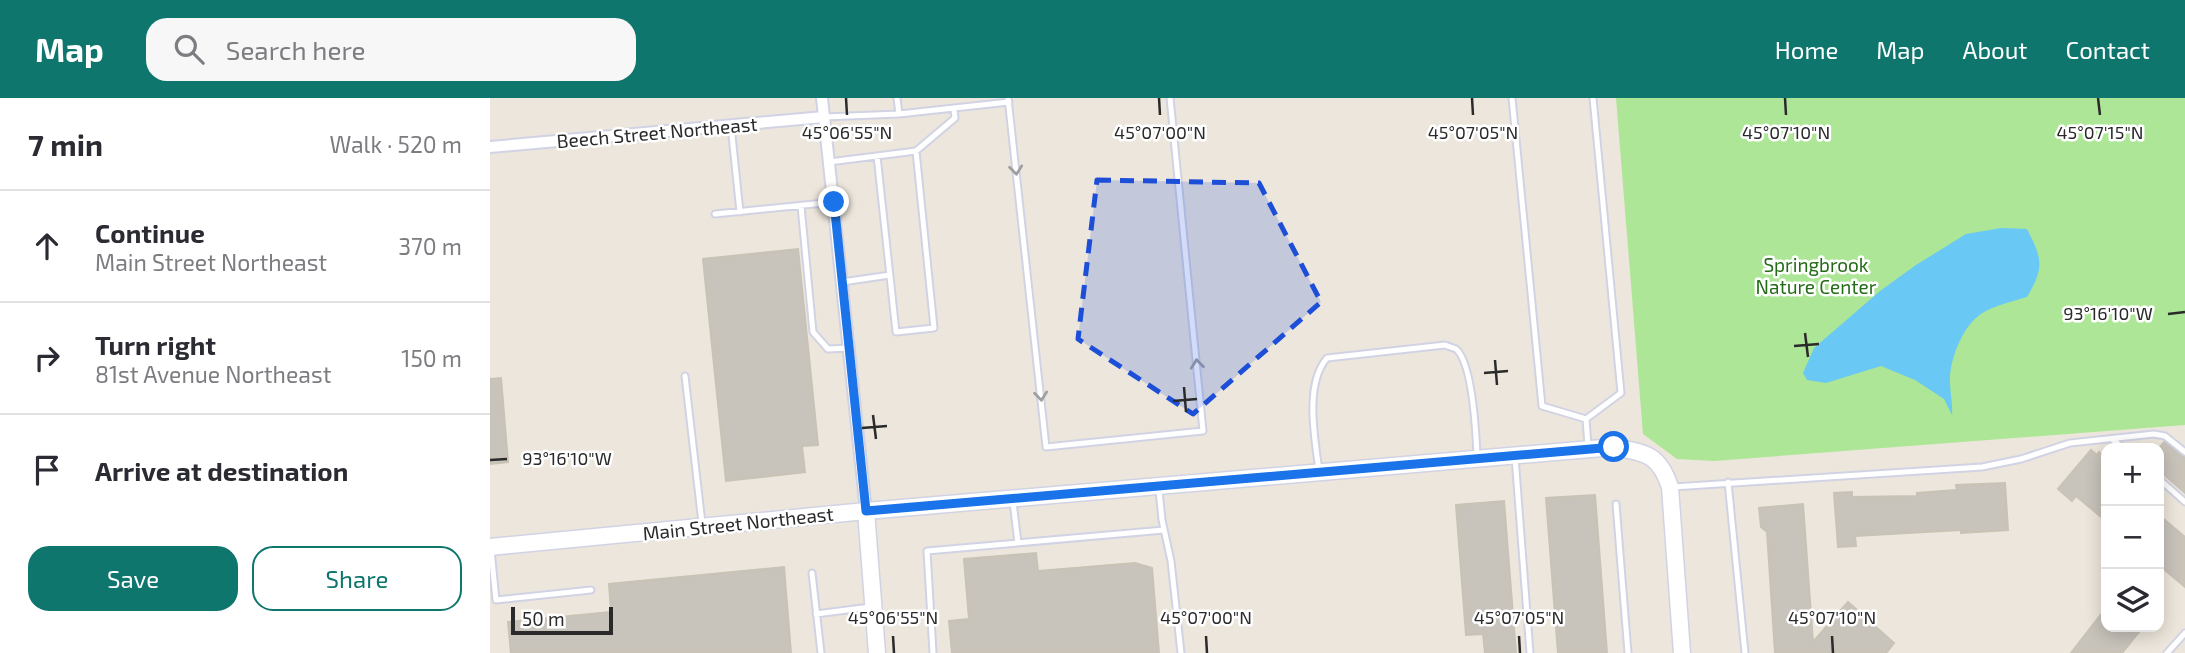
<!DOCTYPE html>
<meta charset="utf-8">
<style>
:root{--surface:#fff;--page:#f7f7f7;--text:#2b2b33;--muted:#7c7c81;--line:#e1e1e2;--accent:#0f766e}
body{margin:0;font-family:"Exo 2",sans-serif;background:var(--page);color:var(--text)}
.controls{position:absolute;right:21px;bottom:21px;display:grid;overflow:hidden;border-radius:14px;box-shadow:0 4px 18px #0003}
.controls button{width:63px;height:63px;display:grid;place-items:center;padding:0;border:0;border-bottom:2px solid var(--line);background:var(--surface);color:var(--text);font:35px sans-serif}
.scale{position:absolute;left:21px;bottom:18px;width:102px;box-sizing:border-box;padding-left:7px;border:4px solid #2a2a2a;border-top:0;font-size:19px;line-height:24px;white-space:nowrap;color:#2a2a2a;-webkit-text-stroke:5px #fff;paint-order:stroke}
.stop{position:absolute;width:21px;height:21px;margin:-16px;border:5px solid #1a73e8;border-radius:50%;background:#fff}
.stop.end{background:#1a73e8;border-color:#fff;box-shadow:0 2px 7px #0008}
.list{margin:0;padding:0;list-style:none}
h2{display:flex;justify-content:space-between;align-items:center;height:91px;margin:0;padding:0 28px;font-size:30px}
h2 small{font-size:23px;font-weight:400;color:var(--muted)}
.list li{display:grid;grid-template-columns:46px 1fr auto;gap:21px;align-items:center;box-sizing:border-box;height:112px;padding:0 28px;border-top:2px solid var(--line)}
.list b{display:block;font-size:26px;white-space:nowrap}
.list p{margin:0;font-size:23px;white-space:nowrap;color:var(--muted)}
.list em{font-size:23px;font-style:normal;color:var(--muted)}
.actions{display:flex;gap:14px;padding:21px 28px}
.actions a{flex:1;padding:16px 0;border:2px solid var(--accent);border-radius:21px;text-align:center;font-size:24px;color:var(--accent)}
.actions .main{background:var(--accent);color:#fff}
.icon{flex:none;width:38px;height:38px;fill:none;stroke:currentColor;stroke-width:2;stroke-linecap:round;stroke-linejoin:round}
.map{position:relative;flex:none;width:1695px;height:555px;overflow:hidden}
header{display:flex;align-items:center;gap:42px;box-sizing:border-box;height:98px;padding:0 35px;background:var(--accent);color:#fff}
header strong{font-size:33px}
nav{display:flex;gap:38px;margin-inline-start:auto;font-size:24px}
.search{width:490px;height:63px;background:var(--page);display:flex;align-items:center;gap:18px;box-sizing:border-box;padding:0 24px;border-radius:21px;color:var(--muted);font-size:26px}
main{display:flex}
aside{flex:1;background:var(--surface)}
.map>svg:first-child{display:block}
.green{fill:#ade696}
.water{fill:#6ac8f4}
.building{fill:#c8c3bb;stroke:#c8c3b5;stroke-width:2}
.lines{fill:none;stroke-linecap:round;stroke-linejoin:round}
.lane-casing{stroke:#d1d3e4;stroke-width:9}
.street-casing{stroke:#d1d3e4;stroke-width:14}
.secondary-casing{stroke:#d1d3e4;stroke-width:19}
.lane{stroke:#fff;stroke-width:5}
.street{stroke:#fff;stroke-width:10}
.secondary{stroke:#fff;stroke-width:16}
.oneway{stroke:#9f9f9f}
.route{stroke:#1a73e8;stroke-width:9}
.marked{fill:#1d4ed8;fill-opacity:0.2;stroke:#1d4ed8;stroke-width:5;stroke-dasharray:14 9;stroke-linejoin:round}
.ticks{fill:none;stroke:#2a2a2a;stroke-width:2.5}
.labels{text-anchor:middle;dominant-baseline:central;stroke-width:5;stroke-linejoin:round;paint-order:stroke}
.street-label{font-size:19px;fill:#2a2a2a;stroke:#fff}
.park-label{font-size:19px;fill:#246b17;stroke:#fff}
.ticks-label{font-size:18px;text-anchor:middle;fill:#2a2a2a;stroke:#fff;stroke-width:5;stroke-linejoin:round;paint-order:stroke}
</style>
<header>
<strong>Map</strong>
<div class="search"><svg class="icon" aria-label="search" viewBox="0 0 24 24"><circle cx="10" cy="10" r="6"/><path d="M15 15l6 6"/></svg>Search here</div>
<nav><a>Home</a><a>Map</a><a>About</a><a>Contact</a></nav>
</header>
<main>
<aside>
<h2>7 min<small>Walk · 520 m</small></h2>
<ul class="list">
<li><svg class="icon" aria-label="ahead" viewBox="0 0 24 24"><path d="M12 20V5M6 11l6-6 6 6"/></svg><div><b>Continue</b><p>Main Street Northeast</p></div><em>370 m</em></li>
<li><svg class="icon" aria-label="right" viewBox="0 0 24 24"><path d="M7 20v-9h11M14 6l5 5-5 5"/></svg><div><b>Turn right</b><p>81st Avenue Northeast</p></div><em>150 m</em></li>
<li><svg class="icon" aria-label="arrive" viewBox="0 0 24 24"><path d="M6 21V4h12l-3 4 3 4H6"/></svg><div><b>Arrive at destination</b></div></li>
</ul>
<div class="actions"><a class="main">Save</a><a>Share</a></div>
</aside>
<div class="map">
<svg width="1695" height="555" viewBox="0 0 1695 555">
<rect width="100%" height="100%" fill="#ede6dc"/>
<!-- green -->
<path class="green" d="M1126,0H1695V327L1224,363L1187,361L1153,336Z"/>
<!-- water -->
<path class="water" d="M1511,130L1537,131C1553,162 1554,170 1537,199C1521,204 1499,208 1486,220C1471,233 1459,264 1460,284C1460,295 1463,306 1462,317L1454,301L1425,282L1391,268L1336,285L1317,282L1313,275L1324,250L1390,193L1426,167L1476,136Z"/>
<!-- building -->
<path class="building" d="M308,151L328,347L312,348L315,374L236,383L213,161Z
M11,280L18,364L0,366V281Z
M1674,344L1695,359V395L1669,372V350Z
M1601,352L1607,357L1609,354L1616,360L1611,369L1616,373V423L1586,398L1582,403L1568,391Z
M1515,385L1518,432L1471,435V432L1365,438L1366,448L1348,449L1344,395L1362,394V399L1427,398V395L1467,392L1466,387Z
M1105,397L1117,555H1068L1056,400Z
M1014,403L1026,555H995L993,536L976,537L966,407Z
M1313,406L1323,544L1358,504L1404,545L1396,555H1285L1277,434L1271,429L1269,410Z
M1669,417L1695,439V489L1669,467Z
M546,455L548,473L645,465L662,470L669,555H462L459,523L479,521L474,461Z
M294,469L301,555H21L18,524L121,514L119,486Z
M1616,510V529H1653L1632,555H1581Z"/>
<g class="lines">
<defs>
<path id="lane" d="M518,0L556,349L713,333L680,0
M1022,0L1052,308L1096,321
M409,16L519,4
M334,19L409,16L407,0
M241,28L250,114
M387,58L406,234L444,230L426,53
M339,64L426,53L465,20L464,12
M311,108L323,234L338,251L359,250
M225,116L344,104
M352,184L400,177
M195,278L212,425
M1096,321L1131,295L1103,0
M1096,321L1098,348
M1622,341L1633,350
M1025,359L1040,555
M829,373C825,341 814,287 837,260L955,247C957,248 964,250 966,251C983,266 986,335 987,358
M1669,381L1695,404
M1238,384L1255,555
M1183,389L1492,369L1531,361L1580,345L1664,336L1675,338L1695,354
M669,392L672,422L681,463L691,555
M523,404L528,445
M1126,406L1138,555
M1,452L6,502L101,492
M322,475L331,555
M326,516L380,509
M443,555L437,453L674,432
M1677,555L1695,535"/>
<path id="street" d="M332,0L376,413
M0,49L334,19"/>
<path id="secondary" d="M376,413L387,555
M0,449L376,413L1124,349C1156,355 1169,356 1180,389L1192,555"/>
</defs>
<!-- lane casing -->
<use href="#lane" class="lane-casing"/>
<!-- street casing -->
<use href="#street" class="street-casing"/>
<!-- secondary casing -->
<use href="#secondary" class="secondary-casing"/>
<!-- lane -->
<use href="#lane" class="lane"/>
<!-- street -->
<use href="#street" class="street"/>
<!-- secondary -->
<use href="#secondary" class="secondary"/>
</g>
<!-- one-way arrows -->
<defs><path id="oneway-chevron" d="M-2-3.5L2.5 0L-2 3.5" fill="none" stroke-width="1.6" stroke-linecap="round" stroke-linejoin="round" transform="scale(1.75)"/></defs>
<g class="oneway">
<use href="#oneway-chevron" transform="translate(526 72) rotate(84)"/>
<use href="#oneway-chevron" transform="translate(707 266) rotate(-96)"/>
<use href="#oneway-chevron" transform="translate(551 298) rotate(84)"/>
</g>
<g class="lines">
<!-- route -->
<path class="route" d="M344,104L376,413L1124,349"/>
</g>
<!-- marked area -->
<path class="marked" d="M607,82L769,85L831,204L703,316L588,241Z"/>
<!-- ticks -->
<path class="ticks" d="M356,0L357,17M669,0L670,17M982,0L983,17M1295,0L1296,17M1608,0L1610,17M1678,216L1695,214M1315,235L1318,259M1304,248L1329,246M1005,262L1007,287M994,275L1018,273M694,289L696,314M683,303L707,301M383,317L386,341M372,330L397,328M0,362L17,361M403,538L404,555M716,538L717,555M1029,538L1030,555M1342,538L1343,555"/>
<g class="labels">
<!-- street labels -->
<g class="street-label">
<text transform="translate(167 34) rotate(-5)">Beech Street Northeast</text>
<text transform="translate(248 425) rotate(-6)">Main Street Northeast</text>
</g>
<!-- park labels -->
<g class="park-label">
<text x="1326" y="166">Springbrook<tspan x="1326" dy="22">Nature Center</tspan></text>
</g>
</g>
<g class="ticks-label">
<text x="357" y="41">45°06'55"N</text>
<text x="670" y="41">45°07'00"N</text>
<text x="983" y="41">45°07'05"N</text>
<text x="1296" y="41">45°07'10"N</text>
<text x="1610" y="41">45°07'15"N</text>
<text x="1618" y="222">93°16'10"W</text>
<text x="77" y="367">93°16'10"W</text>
<text x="403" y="526">45°06'55"N</text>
<text x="716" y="526">45°07'00"N</text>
<text x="1029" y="526">45°07'05"N</text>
<text x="1342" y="526">45°07'10"N</text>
</g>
</svg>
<div class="controls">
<button>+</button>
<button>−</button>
<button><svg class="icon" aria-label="layers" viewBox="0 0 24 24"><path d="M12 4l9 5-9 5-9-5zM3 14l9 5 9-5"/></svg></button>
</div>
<div class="scale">50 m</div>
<div class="stop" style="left:1124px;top:349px"></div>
<div class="stop end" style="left:344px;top:104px"></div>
</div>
</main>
